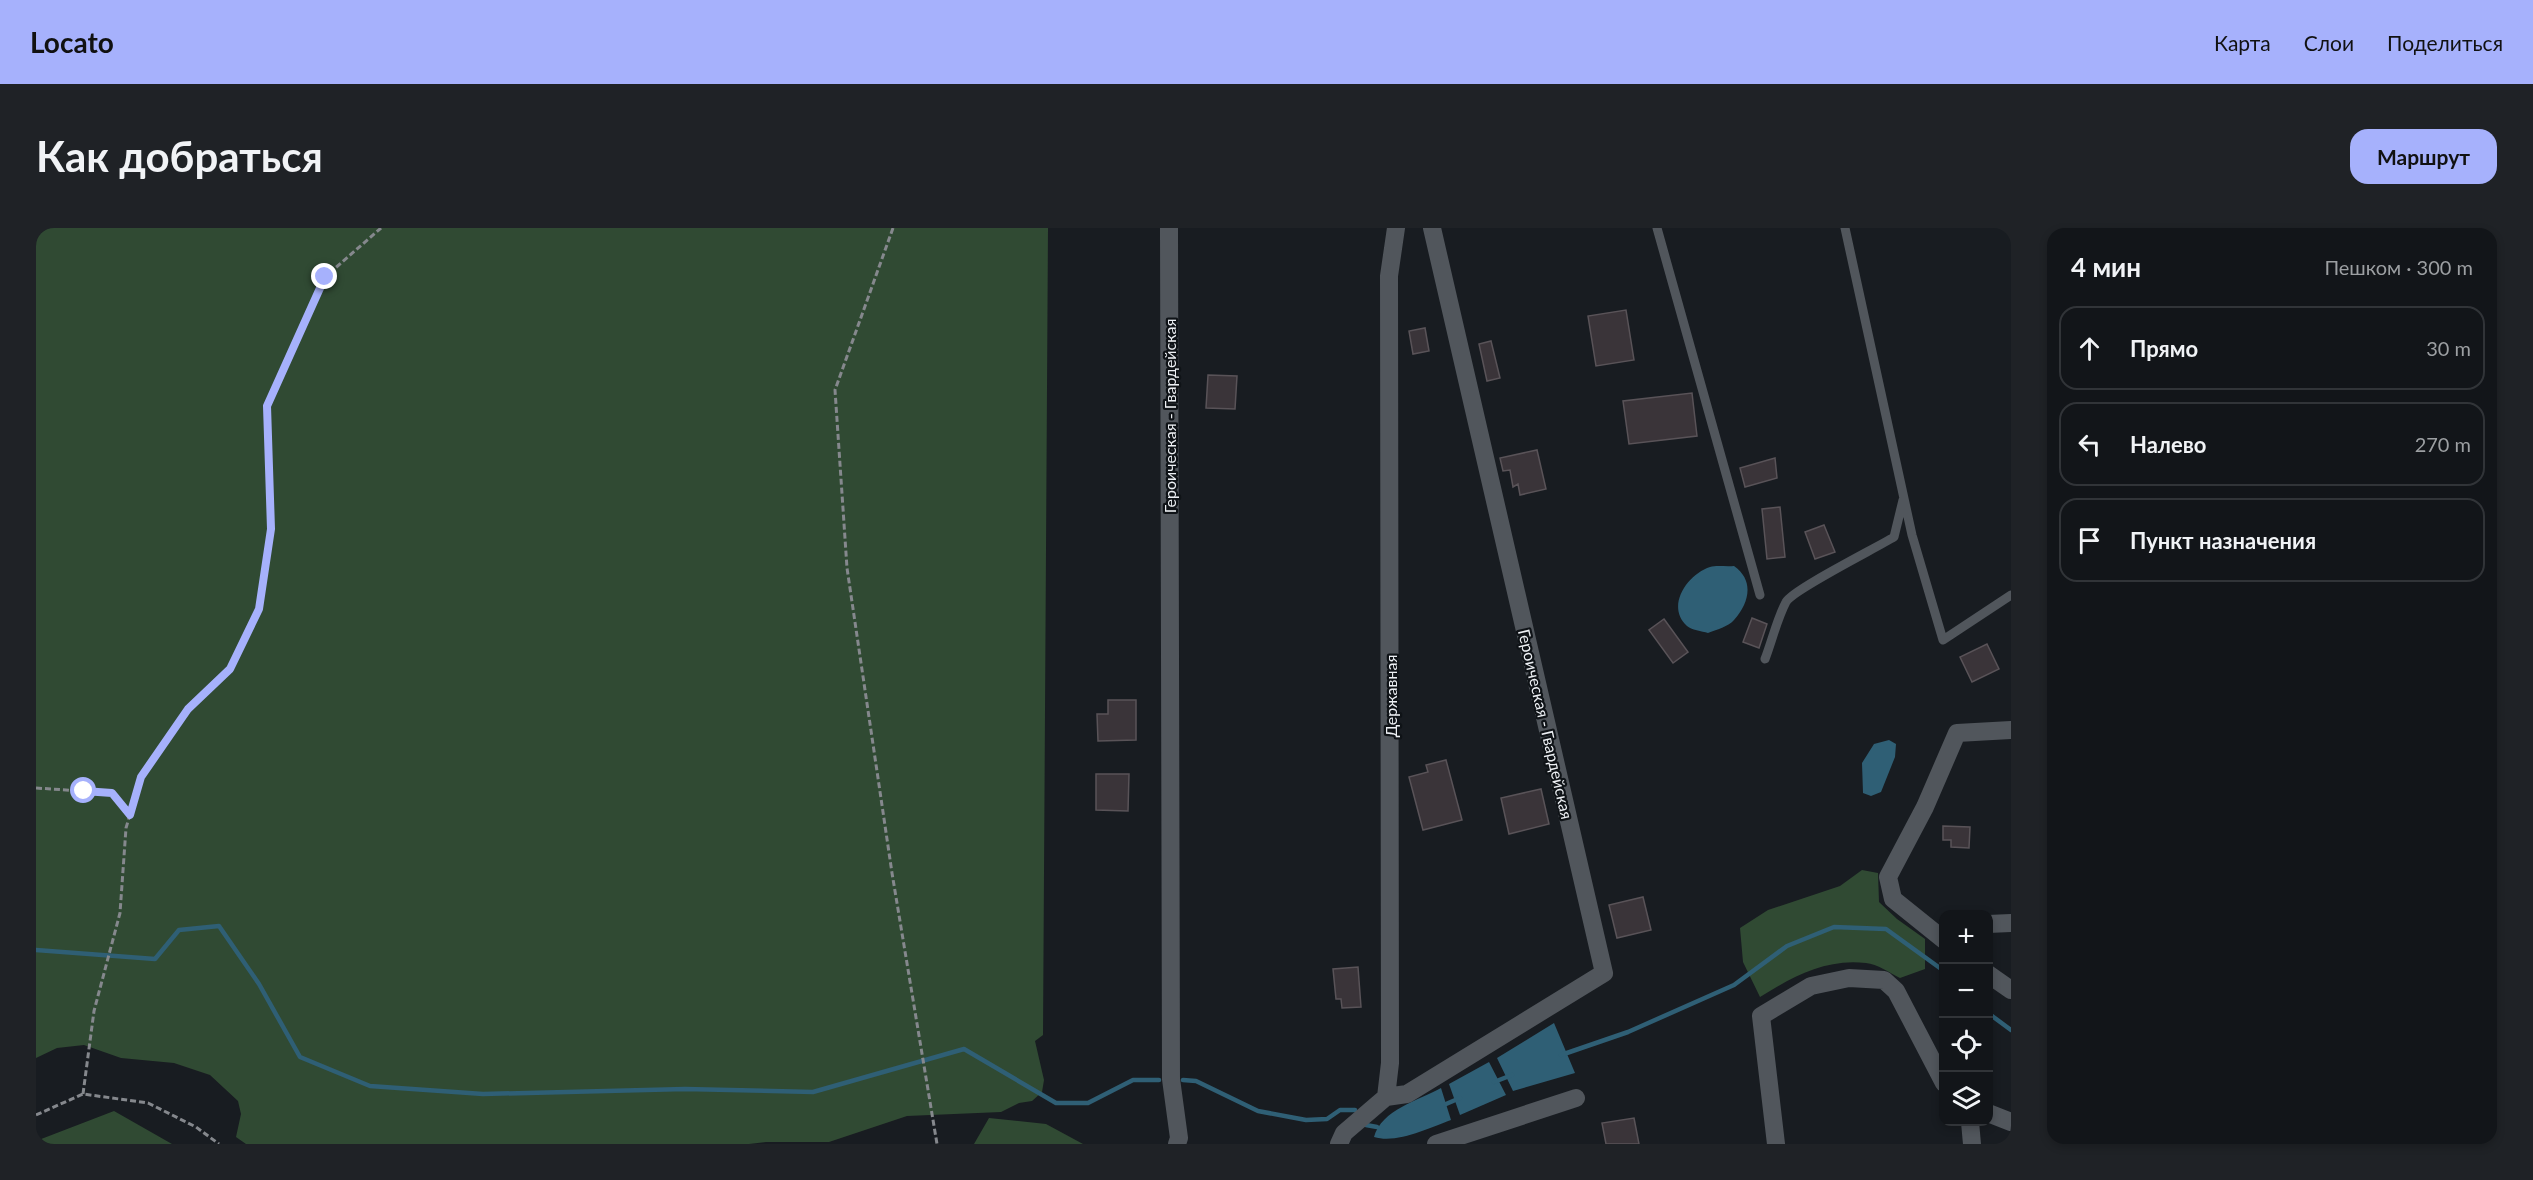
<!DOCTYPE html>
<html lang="ru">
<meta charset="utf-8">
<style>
:root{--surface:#121519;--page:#1f2226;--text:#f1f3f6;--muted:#9c9fa2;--line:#313438;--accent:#a6b1fc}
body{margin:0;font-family:Lato,sans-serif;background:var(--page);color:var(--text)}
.controls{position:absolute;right:18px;bottom:18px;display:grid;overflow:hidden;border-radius:12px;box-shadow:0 3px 9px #0003}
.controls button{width:54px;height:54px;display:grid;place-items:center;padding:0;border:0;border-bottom:2px solid var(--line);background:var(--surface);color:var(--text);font:30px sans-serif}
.stop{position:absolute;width:18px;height:18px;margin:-14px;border:4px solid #a6b1fc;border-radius:50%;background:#fff}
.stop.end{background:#a6b1fc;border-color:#fff;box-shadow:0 2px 6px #0008}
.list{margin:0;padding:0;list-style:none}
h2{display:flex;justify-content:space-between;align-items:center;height:78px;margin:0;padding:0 24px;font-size:26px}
h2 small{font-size:20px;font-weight:400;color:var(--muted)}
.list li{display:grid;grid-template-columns:39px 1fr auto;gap:18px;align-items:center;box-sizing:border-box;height:84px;margin:0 12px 12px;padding:0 12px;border:2px solid var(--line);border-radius:18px}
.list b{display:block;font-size:22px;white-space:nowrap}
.list em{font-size:20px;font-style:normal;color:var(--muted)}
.icon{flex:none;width:33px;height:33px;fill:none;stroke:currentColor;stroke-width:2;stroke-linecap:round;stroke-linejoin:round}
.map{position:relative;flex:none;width:1975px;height:916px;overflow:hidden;border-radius:18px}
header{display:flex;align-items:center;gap:36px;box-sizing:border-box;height:84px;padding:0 30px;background:var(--accent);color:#111}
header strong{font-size:28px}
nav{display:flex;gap:33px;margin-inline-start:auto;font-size:21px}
.intro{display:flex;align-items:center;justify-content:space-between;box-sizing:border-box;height:144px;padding:0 36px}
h1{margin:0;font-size:42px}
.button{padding:15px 27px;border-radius:18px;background:var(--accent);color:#111;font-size:21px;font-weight:700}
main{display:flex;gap:36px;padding:0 36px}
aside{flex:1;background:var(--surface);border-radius:18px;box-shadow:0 3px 9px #0003}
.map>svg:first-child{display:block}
.green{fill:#304a33}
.water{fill:#2f5f75}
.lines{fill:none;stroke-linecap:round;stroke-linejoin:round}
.stream{stroke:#2f5f75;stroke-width:4.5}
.building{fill:#3a3439;stroke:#595358;stroke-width:1.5}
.path{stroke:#85888d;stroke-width:3;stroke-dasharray:6 3;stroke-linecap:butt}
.lane{stroke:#51565c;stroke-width:9}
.street{stroke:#51565c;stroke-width:18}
.route{stroke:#a6b1fc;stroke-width:8}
.labels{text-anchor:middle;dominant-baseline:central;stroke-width:4.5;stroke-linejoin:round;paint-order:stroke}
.street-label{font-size:16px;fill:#edf0f4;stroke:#0f1317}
</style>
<header>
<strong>Locato</strong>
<nav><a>Карта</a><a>Слои</a><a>Поделиться</a></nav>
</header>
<div class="intro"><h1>Как добраться</h1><a class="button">Маршрут</a></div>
<main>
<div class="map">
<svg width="1975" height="916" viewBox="0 0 1975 916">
<rect width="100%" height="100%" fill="#181c21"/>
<!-- green -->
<path class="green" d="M0,0H1012L1007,807L999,813L1008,852L1006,864L996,873L983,875L965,884L871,888L793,914H730L713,916H210L200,909L205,886L202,873L174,847L138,835L85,830L48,817L21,820L0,830Z
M1826,642L1842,645L1843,674L1861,691L1889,711V741L1864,750C1854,745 1841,736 1830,735C1790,730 1756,749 1724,769L1707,734L1704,700L1732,682L1804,658Z
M78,883L136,916H0V913Z
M953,890L1010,896L1047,916H938Z"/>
<!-- water -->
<path class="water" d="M1698,338C1718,352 1714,374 1698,392C1693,398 1680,402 1672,405C1666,403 1655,402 1651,398C1629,378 1652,346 1674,339C1681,337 1690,339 1698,338Z
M1853,512L1860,516L1859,529L1845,564L1835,568L1827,565L1826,535L1838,516Z
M1518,795L1539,845L1477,863L1461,830Z
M1453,834L1470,867L1424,887L1413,856Z
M1405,860L1415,892C1393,900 1361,916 1338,909C1345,882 1383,872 1405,860Z"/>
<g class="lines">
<!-- stream -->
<path class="stream" d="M0,722L119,731L143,702L183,698L223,756L264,829L334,858L447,866L649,861L777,864L928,821L1020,875H1052L1097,852H1123
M1952,785L1975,802
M1525,827L1592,804L1698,757L1751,718L1798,699L1850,701L1908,743
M1147,852L1160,853L1222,883L1270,892L1291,891L1304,882H1319
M1458,854L1476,847
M1410,876L1424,870
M1330,897L1341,899"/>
</g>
<!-- building -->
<path class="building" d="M1590,82L1598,132L1560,138L1552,88Z
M1389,100L1393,123L1377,126L1373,103Z
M1455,113L1464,150L1451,153L1443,116Z
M1172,147L1201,148L1199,181L1170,180Z
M1656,165L1661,208L1593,216L1587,173Z
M1501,222L1510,261L1484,267L1482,256L1477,259L1474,242L1467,243L1464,230Z
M1739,230L1741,250L1709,259L1704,240Z
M1744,279L1749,329L1731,331L1726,281Z
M1788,297L1799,324L1779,331L1769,304Z
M1716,390L1731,396L1723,420L1707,414Z
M1628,391L1652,424L1637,435L1613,402Z
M1951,416L1963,441L1936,454L1924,429Z
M1072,472H1100V512L1062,513L1061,486H1072Z
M1410,532L1426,592L1387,602L1373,549L1392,544L1390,537Z
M1060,546H1093L1092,583L1060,582Z
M1505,561L1513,596L1473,606L1465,570Z
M1907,598L1934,599L1933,620L1915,619V612H1907Z
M1607,669L1615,702L1581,710L1573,677Z
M1322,739L1325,779L1306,780L1305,771H1300L1297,741Z
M1598,890L1603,916H1570L1566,895Z"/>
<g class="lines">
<!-- path -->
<path class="path" d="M857,0L799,162L811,340L856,645L901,916
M0,560L77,565L94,587
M47,866L58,783L84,685L90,600L105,549L152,481L194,441L223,381L235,301L231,178L289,49L345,0
M0,887L47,866L112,875L160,899L183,916"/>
<!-- lane -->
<path class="lane" d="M1621,0L1724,367
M1809,0L1876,307L1907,412L1975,367
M1729,431C1736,413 1741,391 1750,374C1756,362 1840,320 1858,309L1867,272"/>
<!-- street -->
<path class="street" d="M1133,0L1135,851L1143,910L1141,916
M1952,696L1975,695
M1908,712L1857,671L1852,649L1889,579L1921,505L1975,502
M1952,746L1975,762
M1350,869L1371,866L1568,745L1396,0
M1952,885L1975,894
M1934,894L1936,916
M1303,916L1308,905L1350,869L1354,835L1353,48L1360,0
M1400,916L1540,870
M1740,916L1725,788L1775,758L1813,750L1848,752L1860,763L1908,855"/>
</g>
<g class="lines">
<!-- route -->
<path class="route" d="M48,563L76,565L94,587L105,549L152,481L194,441L223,381L235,301L231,178L289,49"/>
</g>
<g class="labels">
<!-- street labels -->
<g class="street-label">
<text transform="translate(1133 188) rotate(-90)">Героическая - Гвардейская</text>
<text transform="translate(1354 468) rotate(-90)">Державная</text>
<text transform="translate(1510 496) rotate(77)">Героическая - Гвардейская</text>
</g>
</g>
</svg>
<div class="controls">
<button>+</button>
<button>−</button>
<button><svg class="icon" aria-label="locate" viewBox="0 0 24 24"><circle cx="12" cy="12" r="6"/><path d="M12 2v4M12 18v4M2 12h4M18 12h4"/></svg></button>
<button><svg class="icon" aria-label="layers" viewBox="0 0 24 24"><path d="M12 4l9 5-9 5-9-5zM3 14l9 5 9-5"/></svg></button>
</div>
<div class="stop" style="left:48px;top:563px"></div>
<div class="stop end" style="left:289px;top:49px"></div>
</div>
<aside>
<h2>4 мин<small>Пешком · 300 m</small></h2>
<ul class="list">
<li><svg class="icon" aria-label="ahead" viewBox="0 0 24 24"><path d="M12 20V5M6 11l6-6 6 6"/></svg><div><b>Прямо</b></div><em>30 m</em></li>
<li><svg class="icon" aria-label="left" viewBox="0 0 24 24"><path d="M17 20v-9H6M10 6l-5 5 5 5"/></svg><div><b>Налево</b></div><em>270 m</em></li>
<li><svg class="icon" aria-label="arrive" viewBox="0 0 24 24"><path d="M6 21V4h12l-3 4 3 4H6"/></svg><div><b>Пункт назначения</b></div></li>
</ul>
</aside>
</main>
